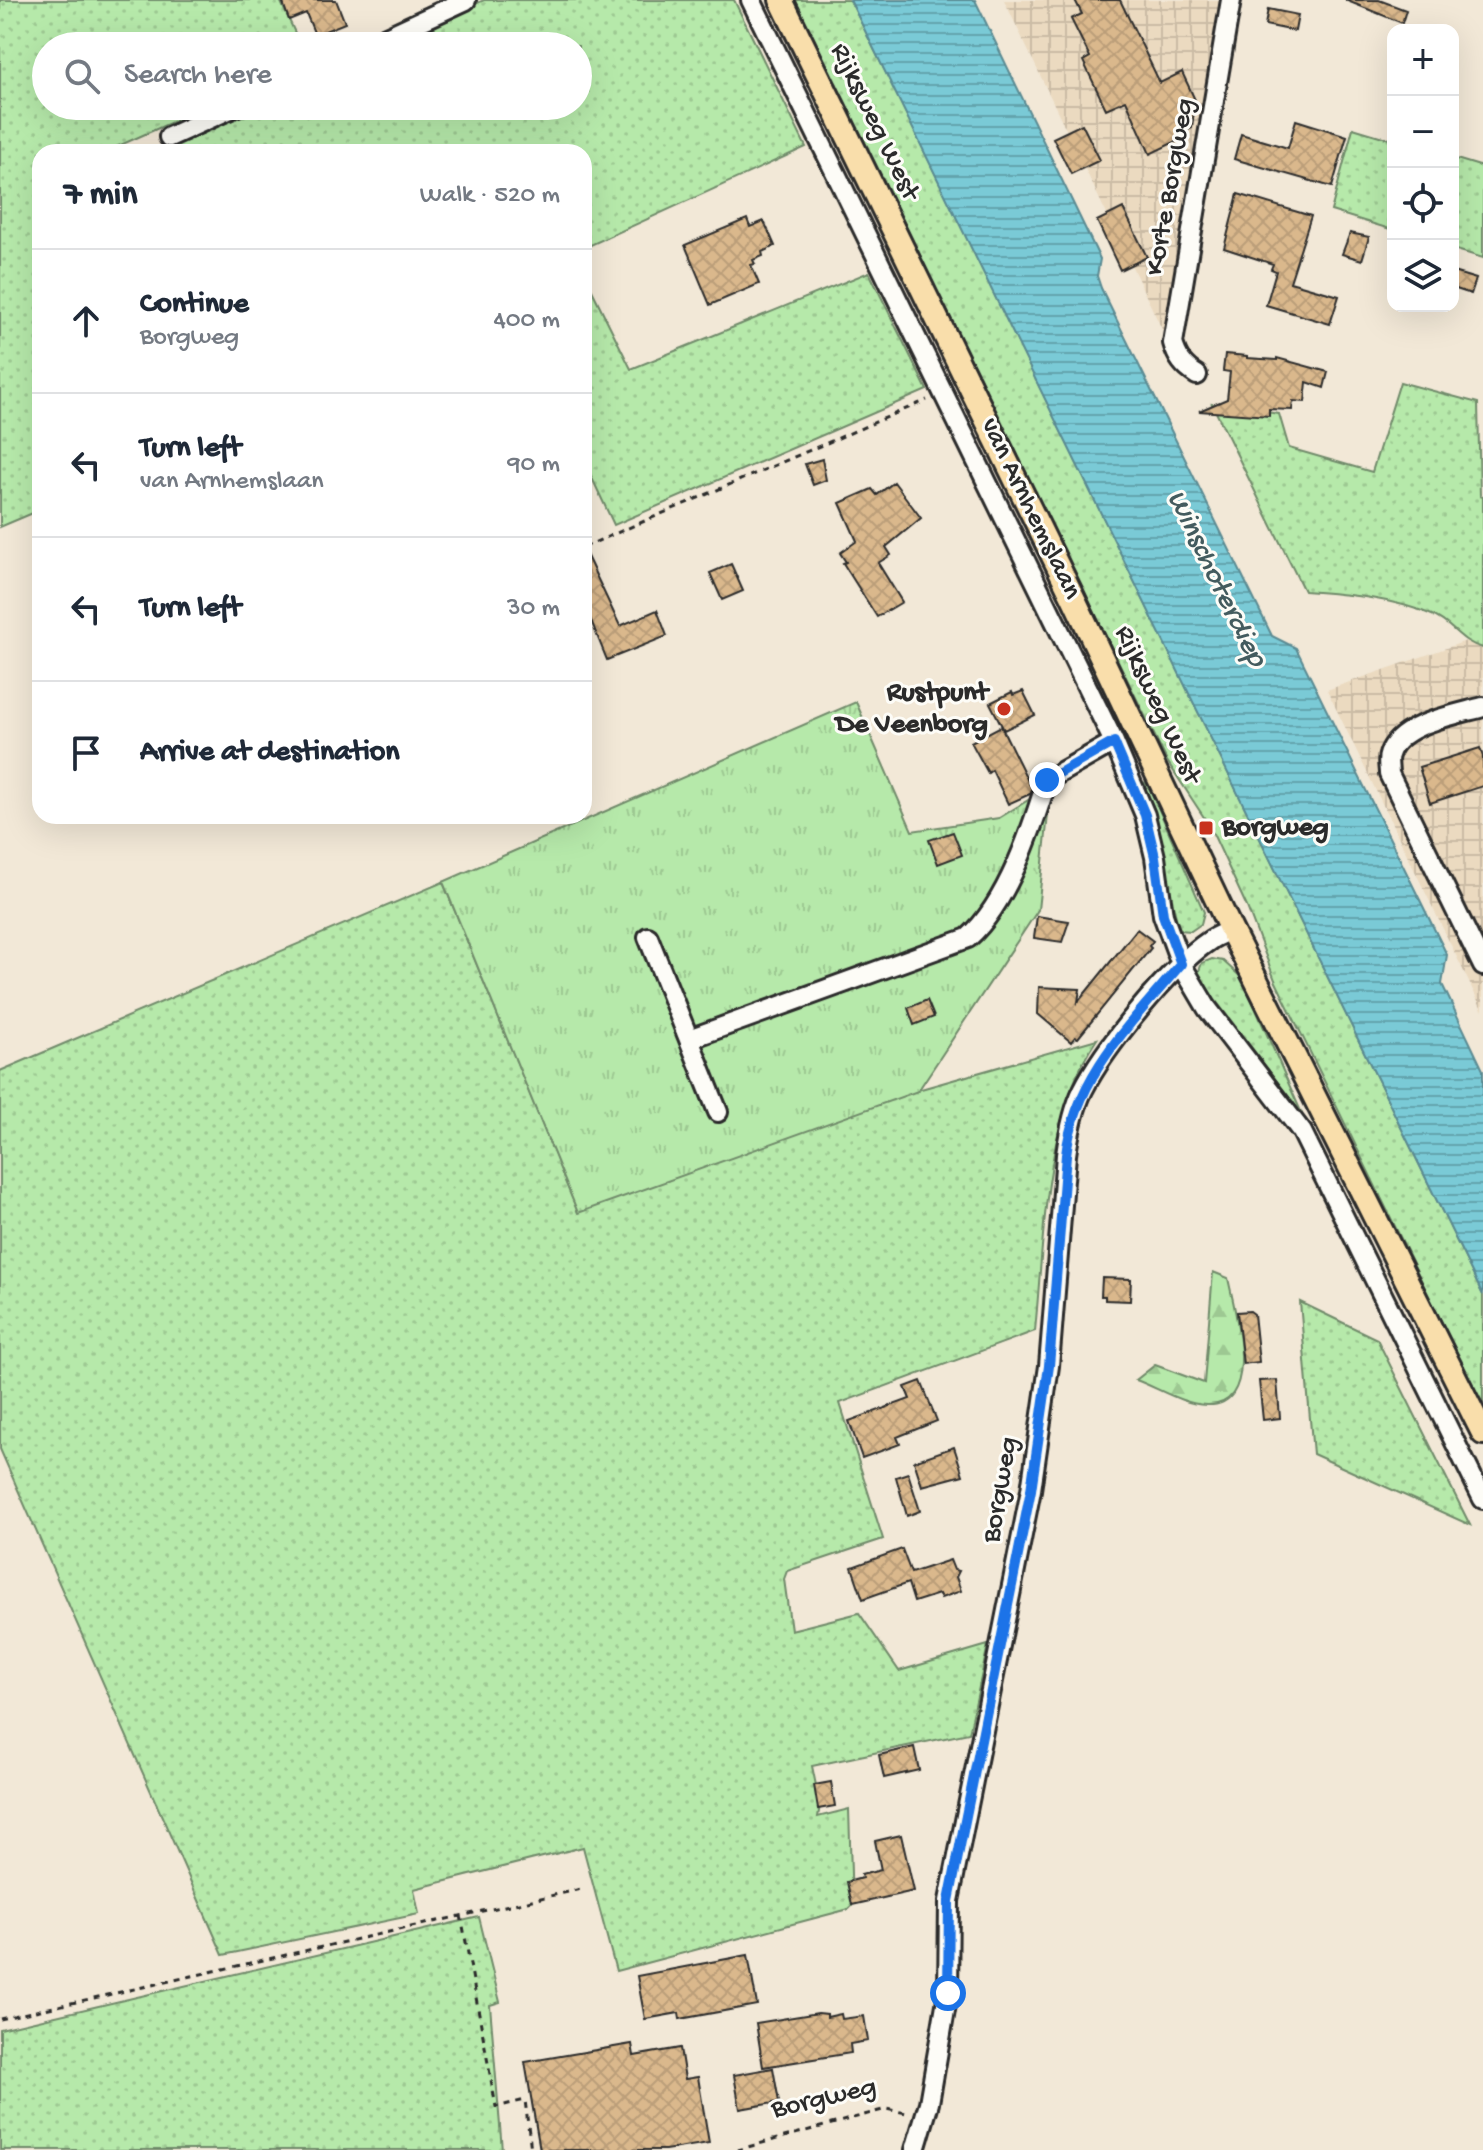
<!DOCTYPE html>
<meta charset="utf-8">
<style>
:root{--surface:#fff;--page:#f2f2f3;--text:#1f2937;--muted:#747a83;--line:#e0e1e3}
body{margin:0;font-family:"Gochi Hand",sans-serif;background:var(--page);color:var(--text)}
.controls{position:absolute;right:24px;top:24px;display:grid;overflow:hidden;border-radius:16px;box-shadow:0 8px 32px #0002}
.controls button{width:72px;height:72px;display:grid;place-items:center;padding:0;border:0;border-bottom:2px solid var(--line);background:var(--surface);color:var(--text);font:40px sans-serif}
.stop{position:absolute;width:24px;height:24px;margin:-18px;border:6px solid #1a73e8;border-radius:50%;background:#fff}
.stop.end{background:#1a73e8;border-color:#fff;box-shadow:0 2px 8px #0008}
.list{margin:0;padding:0;list-style:none}
h2{display:flex;justify-content:space-between;align-items:center;height:104px;margin:0;padding:0 32px;font-size:34px}
h2 small{font-size:26px;font-weight:400;color:var(--muted)}
.list li{display:grid;grid-template-columns:52px 1fr auto;gap:24px;align-items:center;box-sizing:border-box;height:144px;padding:0 32px;border-top:2px solid var(--line)}
.list b{display:block;font-size:30px;white-space:nowrap}
.list p{margin:0;font-size:26px;white-space:nowrap;color:var(--muted)}
.list em{font-size:26px;font-style:normal;color:var(--muted)}
.icon{flex:none;width:44px;height:44px;fill:none;stroke:currentColor;stroke-width:2;stroke-linecap:round;stroke-linejoin:round}
.map{position:relative;flex:none;width:1483px;height:2150px;overflow:hidden}
.search{position:absolute;background:var(--surface);box-shadow:0 8px 32px #0002;left:32px;top:32px;width:560px;height:88px;display:flex;align-items:center;gap:20px;box-sizing:border-box;padding:0 28px;border-radius:44px;color:var(--muted);font-size:30px}
.panel{position:absolute;background:var(--surface);box-shadow:0 8px 32px #0002;left:32px;top:144px;width:560px;height:680px;border-radius:24px}
.map>svg:first-child{display:block}
.industrial{fill:url(#industrial-grid)}
.grass{fill:url(#grass-dots);stroke:#708a6a;stroke-width:2}
.forest{fill:url(#forest-firs);stroke:#708a6a;stroke-width:2}
.park{fill:url(#park-tufts);stroke:#708a6a;stroke-width:2}
.water{fill:url(#water-rules);stroke:#5a8a92;stroke-width:2}
.building{fill:url(#building-cross-hatch);stroke:#2b2b2b;stroke-width:2}
.lines{fill:none;stroke-linecap:round;stroke-linejoin:round}
.minor-casing{stroke:#2b2b2b;stroke-width:24}
.major-casing{stroke:#2b2b2b;stroke-width:28}
.path{stroke:#2b2b2b;stroke-width:3;stroke-dasharray:6 6;stroke-linecap:butt}
.minor{stroke:#fdfcf7;stroke-width:18}
.major{stroke:#f9deab;stroke-width:22}
.route{stroke:#1a73e8;stroke-width:10}
.poi-dot{fill:#c8321e;stroke:#fdfcf7;stroke-width:3}
.labels{text-anchor:middle;dominant-baseline:central;stroke-width:6;stroke-linejoin:round;paint-order:stroke}
.street-label{font-size:28px;fill:#2b2b2b;stroke:#fdfcf7}
.poi-label{font-size:28px;font-weight:bold;fill:#2b2b2b;stroke:#fdfcf7;text-anchor:end}
.water-label{font-size:30px;font-style:italic;fill:#435b5e;stroke:#fdfcf7}
</style>
<div class="map">
<svg width="1483" height="2150" viewBox="0 0 1483 2150">
<defs>
<pattern id="industrial-grid" width="8" height="8" patternUnits="userSpaceOnUse" patternTransform="scale(2)"><rect width="8" height="8" fill="#ebdac0"/><path d="M0 4h8M4 0v8" fill="none" stroke="#cabba5"/></pattern>
<pattern id="grass-dots" width="8" height="8" patternUnits="userSpaceOnUse" patternTransform="scale(2)"><rect width="8" height="8" fill="#b6e9aa"/><path d="M2 2h.1M6 6h.1" fill="none" stroke="#9dc892" stroke-width="1.8" stroke-linecap="round"/></pattern>
<pattern id="forest-firs" width="22" height="20" patternUnits="userSpaceOnUse" patternTransform="scale(2)"><rect width="22" height="20" fill="#b6e9aa"/><path d="M5 1l3.5 6h-7zM16 11l3.5 6h-7z" fill="#9dc892"/></pattern>
<pattern id="park-tufts" width="24" height="20" patternUnits="userSpaceOnUse" patternTransform="scale(2)"><rect width="24" height="20" fill="#b6e9aa"/><path d="M3 7l-1-3M5 7V3M7 7l1-3M15 17l-1-3M17 17v-4M19 17l1-3" fill="none" stroke="#9dc892"/></pattern>
<pattern id="water-rules" width="6" height="5" patternUnits="userSpaceOnUse" patternTransform="scale(2)"><rect width="6" height="5" fill="#7acad6"/><path d="M0 2.5h6" fill="none" stroke="#64a4ae"/></pattern>
<pattern id="building-cross-hatch" width="8" height="8" patternUnits="userSpaceOnUse" patternTransform="scale(2)"><rect width="8" height="8" fill="#dab88c"/><path d="M0 0l8 8M0 8l8-8" fill="none" stroke="#bb9e79"/></pattern>
</defs>
<rect width="100%" height="100%" fill="#f2e8d7"/>
<filter id="ink" filterUnits="userSpaceOnUse"><feTurbulence type="fractalNoise" baseFrequency=".0125" numOctaves="2"/><feDisplacementMap in="SourceGraphic" scale="16" xChannelSelector="R" yChannelSelector="G"/><feConvolveMatrix kernelMatrix="1 2 1 2 8 2 1 2 1" color-interpolation-filters="sRGB"/></filter>
<g filter="url(#ink)">
<!-- industrial -->
<path class="industrial" d="M1004,0H1225L1171,348Z
M1483,635V1011L1327,690Z"/>
<!-- grass -->
<path class="grass" d="M0,0H280L301,46H46V106H208L105,152H40V510L0,527Z
M484,0H734L806,147L584,248V152H174L171,146L253,106H578V46H383Z
M795,0H850L915,132L1483,1295V1407L1275,980L1247,907L1209,825L1167,761Z
M1353,128L1393,140V230L1331,211Z
M1453,158L1483,167V258L1453,249Z
M869,272L927,390L614,525L584,461V274L631,369Z
M1400,382L1478,403L1480,496L1483,497V648C1461,643 1452,623 1432,615C1393,598 1346,594 1304,591L1212,404L1279,414L1289,448L1372,472Z
M1144,782L1150,789L1204,912L1201,924L1191,931L1179,930Z
M443,882L578,1212L921,1089L1097,1039C1044,1116 1044,1240 1035,1331L840,1403L883,1539L787,1571L784,1579L791,1630L859,1613L899,1671L988,1645L969,1733L812,1766L820,1805L818,1817L849,1809L852,1906L849,1909L616,1971L583,1847L414,1889L419,1914L223,1955L0,1449V1071Z
M1212,959L1223,961L1242,978L1302,1114L1197,976L1202,963Z
M1300,1302L1377,1339L1470,1525L1313,1454Z
M479,1917L500,2002L490,2005L502,2150H0V2029Z"/>
<!-- forest -->
<path class="forest" d="M1213,1272L1228,1278C1234,1308 1264,1408 1206,1405C1182,1404 1158,1388 1136,1380L1155,1365L1204,1383Z"/>
<!-- park -->
<path class="park" d="M856,702L912,831L999,818L1051,786L1038,910L918,1091L578,1213L443,882Z"/>
<!-- water -->
<path class="water" d="M850,0H975L1100,259L1097,276L1101,288L1272,636L1296,648L1447,955L1442,984L1483,1070V1295Z"/>
<!-- building -->
<path class="building" d="M282,0H336L345,23L315,35L306,13L289,20Z
M1075,0H1120L1160,83L1182,72L1195,100L1192,128L1181,133L1183,138L1150,154L1126,100L1106,109L1083,61L1090,57L1071,19L1082,14Z
M1345,0H1379L1406,10L1402,23Z
M1268,9L1298,15L1295,31L1265,25Z
M1296,120L1347,136L1332,187L1234,159L1241,134L1288,148Z
M1082,124L1100,160L1071,174L1053,138Z
M1238,194L1311,216L1290,282L1339,296L1330,324L1266,305L1276,271L1271,269L1273,264L1224,248Z
M1123,208L1147,257L1120,270L1097,221Z
M747,219L750,227L764,221L775,246L762,252L763,256L753,260L755,264L751,265L759,284L710,305L685,245Z
M1350,233L1369,237L1362,260L1342,254Z
M1453,272L1476,279L1471,294L1453,288Z
M1225,354L1247,356V358L1277,360V358L1328,372L1324,388L1307,382L1305,402L1293,401L1292,410L1269,409V416L1199,411L1227,399L1230,372L1223,371Z
M822,459L826,480L813,485L805,464Z
M894,482L921,518L886,547L891,555L878,563L902,602L877,617L843,563L846,562L840,553L857,541L840,503L872,489L877,495Z
M584,550L620,626L657,610L667,636L607,660L584,603Z
M731,564L743,591L722,600L710,573Z
M1023,691L1035,715L1004,730L990,703L1012,692L1013,695Z
M1001,726L1032,789L1030,794L1008,804L992,770L988,773L971,742Z
M1480,748L1483,757V786L1430,803L1419,767Z
M953,832L962,855L938,864L929,840Z
M1037,916L1069,921L1062,942L1034,938Z
M1137,929L1153,941L1149,946L1151,948L1078,1038L1075,1037L1071,1042L1038,1014L1039,987L1080,989L1078,1002Z
M927,1000L934,1017L914,1025L908,1008Z
M1102,1278L1131,1279L1130,1301L1105,1300V1296H1101Z
M1250,1311L1254,1314L1259,1362L1243,1364L1237,1312Z
M1277,1380L1280,1418L1263,1420L1259,1381Z
M921,1381L937,1421L897,1437L900,1444L862,1458L849,1421L910,1399L905,1387Z
M954,1447L963,1475L922,1486L914,1461Z
M908,1473L920,1511L907,1516L896,1477Z
M902,1549L911,1573L950,1560L954,1570L959,1571L956,1577L961,1591L941,1598L939,1594L914,1602L908,1583L863,1599L852,1567Z
M914,1747L919,1770L884,1778L879,1755Z
M831,1782L835,1806L818,1809L814,1785Z
M901,1835L914,1891L852,1905L847,1882L862,1878L861,1875L881,1870L875,1841Z
M748,1955L757,2005L680,2019L679,2013L645,2019L637,1976Z
M818,2013L827,2014V2017L841,2014L842,2019L864,2016L868,2041L850,2044L851,2053L763,2067L756,2023Z
M632,2044L634,2056L680,2048L685,2079L698,2077L709,2143L665,2150H540L525,2062Z
M773,2068L779,2102L740,2109L734,2075Z"/>
<g class="lines">
<defs>
<path id="minor" d="M751,0L1114,742L1145,815L1155,857L1163,915L1181,964L1207,1008L1302,1132L1483,1499
M367,46L466,0
M169,137L237,106
M1197,375C1184,367 1177,358 1173,343L1231,0
M1483,707C1455,715 1398,724 1389,755C1387,760 1389,768 1389,774L1483,966
M648,937L718,1112
M689,1039L968,938C1007,904 1032,829 1047,780L1114,742
M915,2150L929,2103L948,1993L949,1901L1031,1490L1049,1366L1066,1155C1069,1133 1073,1110 1083,1090C1104,1048 1170,967 1209,941C1215,936 1224,933 1231,930"/>
<path id="major" d="M781,0L1073,597L1231,930L1483,1433"/>
</defs>
<!-- minor casing -->
<use href="#minor" class="minor-casing"/>
<!-- major casing -->
<use href="#major" class="major-casing"/>
<!-- path -->
<path class="path" d="M584,547L927,400
M461,1915L496,2107L525,2100L531,2150
M0,2019L581,1889
M737,2150L886,2109L906,2113"/>
<!-- minor -->
<use href="#minor" class="minor"/>
<!-- major -->
<use href="#major" class="major"/>
</g>
</g>
<g class="lines" filter="url(#ink)">
<!-- route -->
<path class="route" d="M948,1993L949,1901L1031,1490L1049,1366L1066,1155C1075,1076 1132,1022 1181,964L1163,915L1155,857L1145,815L1114,742L1047,780"/>
</g>
<!-- markers -->
<g class="poi-dot">
<circle cx="1004" cy="709" r="8"/>
<rect x="1198" y="820" width="16" height="16" rx="4"/>
</g>
<g class="labels">
<!-- street labels -->
<g class="street-label">
<text transform="translate(874 122) rotate(64)">Rijksweg West</text>
<text transform="translate(1171 187) rotate(-80)">Korte Borgweg</text>
<text transform="translate(1030 509) rotate(64)">van Arnhemslaan</text>
<text transform="translate(1157 705) rotate(65)">Rijksweg West</text>
<text transform="translate(1001 1490) rotate(-80)">Borgweg</text>
<text transform="translate(824 2099) rotate(-13)">Borgweg</text>
</g>
<!-- poi labels -->
<g class="poi-label">
<text x="988" y="693">Rustpunt<tspan x="988" dy="32">De Veenborg</tspan></text>
<text x="1222" y="828" text-anchor="start">Borgweg</text>
</g>
<!-- water labels -->
<g class="water-label">
<text transform="translate(1215 579) rotate(64)">Winschoterdiep</text>
</g>
</g>
</svg>
<div class="controls">
<button>+</button>
<button>−</button>
<button><svg class="icon" aria-label="locate" viewBox="0 0 24 24"><circle cx="12" cy="12" r="6"/><path d="M12 2v4M12 18v4M2 12h4M18 12h4"/></svg></button>
<button><svg class="icon" aria-label="layers" viewBox="0 0 24 24"><path d="M12 4l9 5-9 5-9-5zM3 14l9 5 9-5"/></svg></button>
</div>
<div class="stop" style="left:948px;top:1993px"></div>
<div class="stop end" style="left:1047px;top:780px"></div>
<div class="search"><svg class="icon" aria-label="search" viewBox="0 0 24 24"><circle cx="10" cy="10" r="6"/><path d="M15 15l6 6"/></svg>Search here</div>
<section class="panel">
<h2>7 min<small>Walk · 520 m</small></h2>
<ul class="list">
<li><svg class="icon" aria-label="ahead" viewBox="0 0 24 24"><path d="M12 20V5M6 11l6-6 6 6"/></svg><div><b>Continue</b><p>Borgweg</p></div><em>400 m</em></li>
<li><svg class="icon" aria-label="left" viewBox="0 0 24 24"><path d="M17 20v-9H6M10 6l-5 5 5 5"/></svg><div><b>Turn left</b><p>van Arnhemslaan</p></div><em>90 m</em></li>
<li><svg class="icon" aria-label="left" viewBox="0 0 24 24"><path d="M17 20v-9H6M10 6l-5 5 5 5"/></svg><div><b>Turn left</b></div><em>30 m</em></li>
<li><svg class="icon" aria-label="arrive" viewBox="0 0 24 24"><path d="M6 21V4h12l-3 4 3 4H6"/></svg><div><b>Arrive at destination</b></div></li>
</ul>
</section>
</div>
